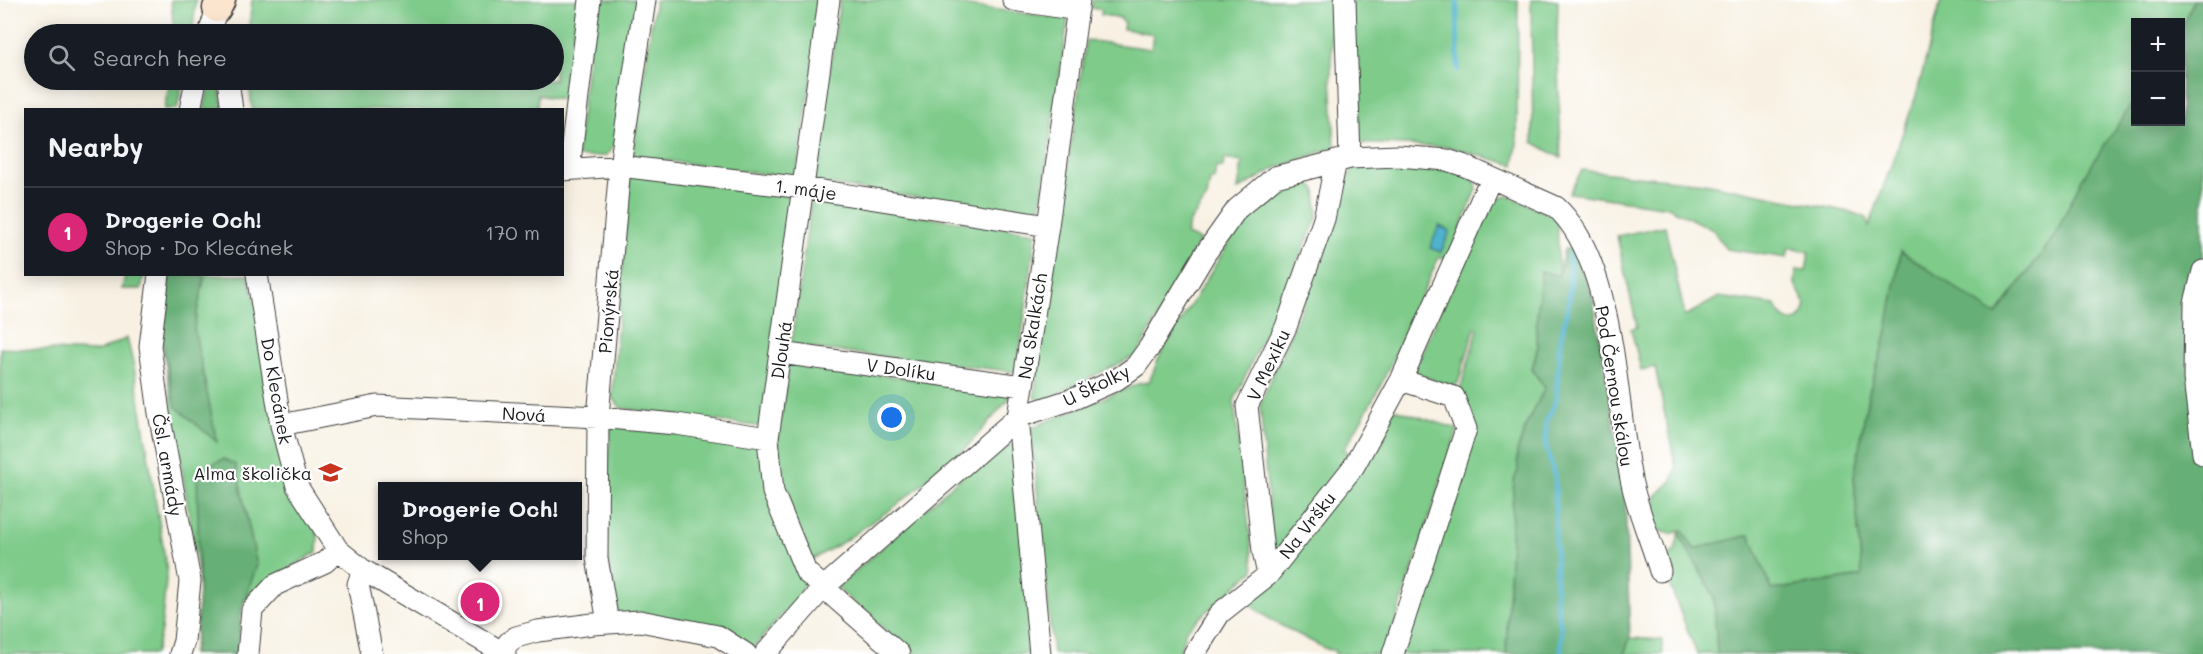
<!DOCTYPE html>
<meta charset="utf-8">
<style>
:root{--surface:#171b24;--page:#242831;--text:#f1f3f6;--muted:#9ea1a6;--line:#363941;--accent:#db2777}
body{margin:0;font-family:Mali,sans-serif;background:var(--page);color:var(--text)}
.controls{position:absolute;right:18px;top:18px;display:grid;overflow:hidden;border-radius:0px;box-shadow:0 3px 15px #0003}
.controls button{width:54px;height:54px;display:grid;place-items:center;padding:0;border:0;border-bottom:2px solid var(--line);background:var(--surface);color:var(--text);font:30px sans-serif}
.you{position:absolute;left:892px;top:418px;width:21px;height:21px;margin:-15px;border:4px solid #fff;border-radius:50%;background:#1a73e8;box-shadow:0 0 0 9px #1a73e833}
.badge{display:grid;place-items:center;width:39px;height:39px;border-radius:50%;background:var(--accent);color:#fff;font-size:20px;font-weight:700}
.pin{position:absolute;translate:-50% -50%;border:3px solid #fff;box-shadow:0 2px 6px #0006}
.popup{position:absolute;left:378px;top:482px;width:204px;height:78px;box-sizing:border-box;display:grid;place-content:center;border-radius:0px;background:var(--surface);filter:drop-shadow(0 2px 4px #0005);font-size:20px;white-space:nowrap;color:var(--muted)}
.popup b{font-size:22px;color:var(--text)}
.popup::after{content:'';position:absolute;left:50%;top:100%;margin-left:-12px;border:12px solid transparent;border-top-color:var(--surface)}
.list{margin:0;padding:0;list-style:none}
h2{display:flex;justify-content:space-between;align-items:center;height:78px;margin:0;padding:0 24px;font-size:26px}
h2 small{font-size:20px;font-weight:400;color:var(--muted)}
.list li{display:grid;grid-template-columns:39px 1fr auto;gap:18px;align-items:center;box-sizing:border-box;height:90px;padding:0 24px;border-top:2px solid var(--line)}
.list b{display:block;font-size:22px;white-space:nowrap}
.list p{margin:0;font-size:20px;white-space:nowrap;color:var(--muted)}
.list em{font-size:20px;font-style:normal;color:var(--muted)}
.icon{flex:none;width:33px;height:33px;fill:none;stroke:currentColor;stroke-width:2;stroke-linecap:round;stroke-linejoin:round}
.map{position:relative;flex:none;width:2203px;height:654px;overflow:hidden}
.search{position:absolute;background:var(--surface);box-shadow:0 3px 15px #0003;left:24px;top:24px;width:540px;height:66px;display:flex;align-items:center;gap:15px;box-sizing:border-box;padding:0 21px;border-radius:33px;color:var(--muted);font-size:22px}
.panel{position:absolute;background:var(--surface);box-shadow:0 3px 15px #0003;left:24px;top:108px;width:540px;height:168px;border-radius:0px}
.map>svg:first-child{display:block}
.green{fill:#7ecb8a;stroke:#4d7453;stroke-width:1.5}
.forest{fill:#66af76;stroke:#416649;stroke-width:1.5}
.water{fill:#50b3cf;stroke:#366876;stroke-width:1.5}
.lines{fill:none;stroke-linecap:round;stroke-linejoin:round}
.stream{stroke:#50b3cf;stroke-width:5}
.street-casing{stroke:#3d3c3a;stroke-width:23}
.secondary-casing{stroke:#3d3c3a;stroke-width:31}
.street{stroke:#fff;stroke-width:21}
.secondary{stroke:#fce5cf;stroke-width:28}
.labels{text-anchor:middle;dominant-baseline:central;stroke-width:4.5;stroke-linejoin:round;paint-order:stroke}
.street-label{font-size:18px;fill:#1c1c1c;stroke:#fff}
.poi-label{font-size:18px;fill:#1c1c1c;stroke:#fff;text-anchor:end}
</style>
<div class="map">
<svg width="2203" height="654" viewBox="0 0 2203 654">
<rect width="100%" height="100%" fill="#fff"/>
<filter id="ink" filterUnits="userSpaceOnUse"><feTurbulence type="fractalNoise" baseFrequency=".0167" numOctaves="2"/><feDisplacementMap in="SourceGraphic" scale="12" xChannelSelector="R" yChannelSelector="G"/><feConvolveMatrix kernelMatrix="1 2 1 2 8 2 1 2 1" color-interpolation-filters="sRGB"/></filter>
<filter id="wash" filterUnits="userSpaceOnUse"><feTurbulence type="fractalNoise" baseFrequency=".008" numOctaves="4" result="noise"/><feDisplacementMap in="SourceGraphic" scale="24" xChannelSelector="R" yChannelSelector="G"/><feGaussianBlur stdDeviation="1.35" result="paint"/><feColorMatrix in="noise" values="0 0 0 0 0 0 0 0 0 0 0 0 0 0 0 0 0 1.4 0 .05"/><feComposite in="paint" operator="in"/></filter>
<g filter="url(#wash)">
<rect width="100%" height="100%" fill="#f8f1e3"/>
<!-- green -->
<path class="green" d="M171,0H196L192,34H174Z
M252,0H578L565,100L538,95L537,110L252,109L249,80H554V34H248Z
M595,0H637L620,138L606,156L576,157Z
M655,0H823L796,178L632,156Z
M840,0H923L1068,19L1039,216L813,182Z
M1092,0H1333L1331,76L1335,147L1274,169L1238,190L1242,162L1224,159L1223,168L1216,167L1214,180H1210L1207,198L1189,223L1186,235L1200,240L1137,355L1044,400L1034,398L1086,40L1151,49L1153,34L1123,29L1124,22L1121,21V18L1101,15L1102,10L1091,8Z
M1352,0H1518L1517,143L1514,165L1449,147L1354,143Z
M1531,0H1558L1557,37L1561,158L1533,142Z
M1941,0H2194L2181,28L2180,22H2136L2135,97L2112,139L2082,179L2054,237L1996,316L1901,251L1886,336L1868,396L1854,478L1862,576L1772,590L1694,549L1682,530L1671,534L1653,529L1656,496L1672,480L1676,468L1655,367L1641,370L1631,329L1637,327L1617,236L1665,226L1685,316L1719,297L1775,305C1783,324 1801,329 1806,305L1795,284L1796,270L1806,271L1809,252L1789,248L1787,258L1726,249L1713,230L1668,207L1569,193L1582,170L1704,183L1850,212L1867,218L1869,227L1917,93Z
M170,80H183L177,109H164Z
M210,80L219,82L223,109L204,110Z
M1419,165L1470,175L1476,183L1477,189L1448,259L1439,257L1380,387L1344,450L1352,454L1276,559L1272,545L1260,405L1313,281L1337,213L1343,182L1355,167Z
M630,173L795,197L763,427L621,408L612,397Z
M1304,180L1316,189L1318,216L1234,401L1254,570L1186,630L1179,654H1053L1031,428L1140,383L1149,382L1160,355L1233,236L1270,197Z
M1508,196L1557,218L1559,277L1541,272L1536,331L1538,346L1532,369L1545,388L1527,423L1517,452L1518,470L1514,481L1513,492L1506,654H1398L1474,418L1460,390L1478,329L1475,328L1458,383L1454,386L1413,374L1438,315L1496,199Z
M811,201L1036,232L1017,372L791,346Z
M125,275H144L141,289H122Z
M168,275H248L318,537L317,552L257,588L243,603L237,654H192C200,626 200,594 197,565L162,342V314Z
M127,338L134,367L167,571L161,631L155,654H0V348L97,352Z
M788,363L1011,392L1010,398L965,449L897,505L838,545L809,561L781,489L777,445Z
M1394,409L1458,429L1385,654H1335V651L1324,648L1271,620L1248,603L1279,573L1288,569L1310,532Z
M611,422L761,444L805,579L802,590L796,599L752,649L618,615L606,549L605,508Z
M1008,445H1014L1034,654H913L837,588L995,447Z
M1679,534L1714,596L1717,654H1697L1670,586L1664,562L1675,550Z
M1630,638L1662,640L1663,654H1624Z"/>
<!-- forest -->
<path class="forest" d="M2194,0H2203V654H1717L1714,596L1679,534L1682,530L1694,549L1750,535L1772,590L1862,576L1854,478L1868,396L1886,336L1901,251L1996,315L2054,237L2082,179L2135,99L2136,122H2180L2181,28Z
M1564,249H1574L1593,298L1625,491L1630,638L1624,654H1506L1513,492L1514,481L1518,470L1517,452L1527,423L1545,388L1532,369L1538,346L1536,332L1541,271L1559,276Z
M170,275H205L194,328L217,442L176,407L162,342V314Z
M224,459L236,465L257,565L243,604L237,654H192L195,644L199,589L197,470Z"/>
<!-- water -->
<path class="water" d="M1439,226L1450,231L1441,252L1430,248Z"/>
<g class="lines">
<!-- stream -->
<path class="stream" d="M1457,0L1458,70
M1561,654V628L1556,601L1555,478L1546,447V422L1556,400L1560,342L1569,301L1571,274L1569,255"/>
</g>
</g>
<g filter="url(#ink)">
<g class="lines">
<defs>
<path id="street" d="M829,0L768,438L773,492L806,572L899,654
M1013,0L1078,10
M1345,0L1350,158
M209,34L217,8
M228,80L232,110
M190,110L196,80
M569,169L590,0
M562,170L620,166L804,188L1048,226
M2203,271L2195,303L2194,378L2203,454
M159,274L150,346L159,413L190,581L184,641L180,654
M257,274L281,425L297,486L338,550L363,570L505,654
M780,353L1023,386
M281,425L377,406L598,417L676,424L768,438
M363,570L358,584L372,654
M1268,575L1263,551L1247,406L1286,327L1324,219L1336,161
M608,623L597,558L598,417L620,166L645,0
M502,652L509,642L516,637L538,631L593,624L640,621L718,636L746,654
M248,654L252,610L275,585L325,562L338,550
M765,654L823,588L1018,417L1076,398L1116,380L1136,366L1149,348L1205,254L1237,209L1275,177L1350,158L1398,156L1447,160L1465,166L1556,207C1616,263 1615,402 1631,479C1637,510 1651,540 1660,571
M1040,654L1018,417L1048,226L1079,0
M1194,654L1220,613L1268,575L1354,466L1401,380L1491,178
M1393,654L1466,429L1454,397L1401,380"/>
<path id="secondary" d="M217,8L221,0"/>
</defs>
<!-- street casing -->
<use href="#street" class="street-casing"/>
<!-- secondary casing -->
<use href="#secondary" class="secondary-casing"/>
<!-- street -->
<use href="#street" class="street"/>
<!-- secondary -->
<use href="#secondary" class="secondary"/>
</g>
</g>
<!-- icons -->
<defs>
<symbol id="school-bare" viewBox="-9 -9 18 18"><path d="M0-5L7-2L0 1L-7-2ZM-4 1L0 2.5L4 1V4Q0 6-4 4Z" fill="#c8321e" stroke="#fff" stroke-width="2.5" paint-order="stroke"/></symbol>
</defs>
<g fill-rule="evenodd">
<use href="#school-bare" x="314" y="456" width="33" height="33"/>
</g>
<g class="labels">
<!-- street labels -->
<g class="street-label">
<text transform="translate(806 189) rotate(8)">1. máje</text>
<text transform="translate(608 311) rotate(-85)">Pionýrská</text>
<text transform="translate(1032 326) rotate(-81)">Na Skalkách</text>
<text transform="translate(781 350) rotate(-82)">Dlouhá</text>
<text transform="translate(1268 365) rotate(-65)">V Mexiku</text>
<text transform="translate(901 369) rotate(8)">V Dolíku</text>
<text transform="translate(1096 385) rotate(-26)">U Školky</text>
<text transform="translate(1615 386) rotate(81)">Pod Černou skálou</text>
<text transform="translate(277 391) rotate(80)">Do Klecánek</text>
<text transform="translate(524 414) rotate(3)">Nová</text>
<text transform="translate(168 465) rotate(80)">Čsl. armády</text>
<text transform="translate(1307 525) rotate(-52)">Na Vršku</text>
</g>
<!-- poi labels -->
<g class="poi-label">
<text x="312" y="473">Alma školička</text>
</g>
</g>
</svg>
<div class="controls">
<button>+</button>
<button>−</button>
</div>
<div class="you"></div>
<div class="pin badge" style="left:480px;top:602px">1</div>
<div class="popup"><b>Drogerie Och!</b>Shop</div>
<div class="search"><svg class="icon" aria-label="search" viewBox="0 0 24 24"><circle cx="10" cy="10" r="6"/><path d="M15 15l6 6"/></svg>Search here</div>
<section class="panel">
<h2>Nearby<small></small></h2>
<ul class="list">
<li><span class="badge">1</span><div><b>Drogerie Och!</b><p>Shop · Do Klecánek</p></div><em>170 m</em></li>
</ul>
</section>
</div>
